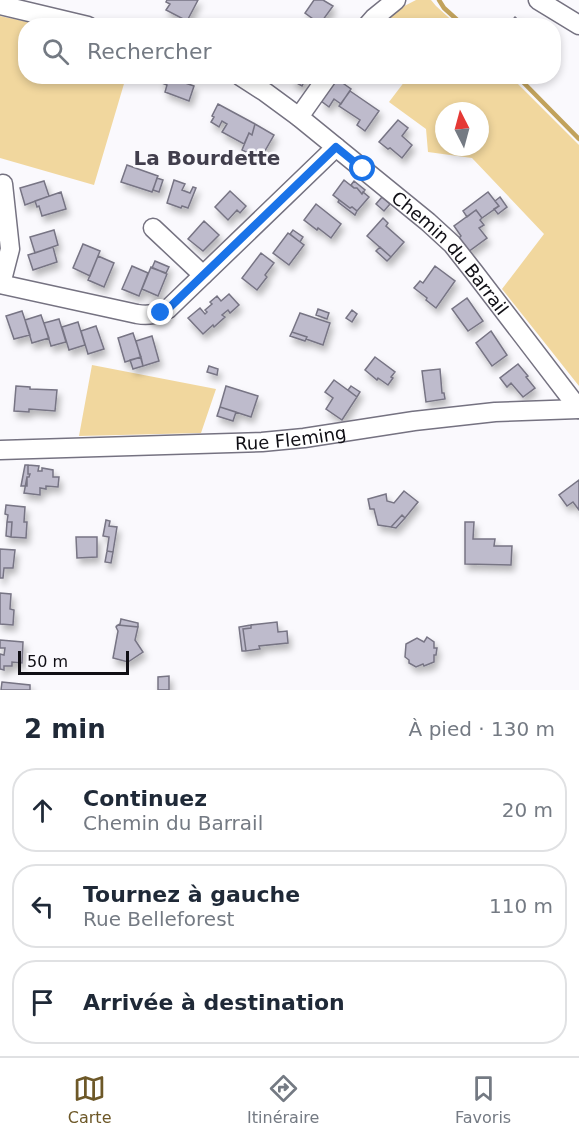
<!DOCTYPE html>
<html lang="fr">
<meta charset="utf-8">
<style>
:root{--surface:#fff;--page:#f6f6f7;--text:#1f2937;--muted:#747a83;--line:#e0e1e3;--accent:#6d5828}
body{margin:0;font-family:"DejaVu Sans",sans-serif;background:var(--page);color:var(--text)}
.compass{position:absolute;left:435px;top:102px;width:54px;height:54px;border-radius:50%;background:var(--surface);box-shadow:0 3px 9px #0003;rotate:354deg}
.scale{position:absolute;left:18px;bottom:15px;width:111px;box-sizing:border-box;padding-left:6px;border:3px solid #100f15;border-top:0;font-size:16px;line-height:21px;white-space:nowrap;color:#100f15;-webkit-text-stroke:4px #faf9fd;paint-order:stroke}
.stop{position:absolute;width:18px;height:18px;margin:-14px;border:4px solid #1a73e8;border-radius:50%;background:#fff}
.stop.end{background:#1a73e8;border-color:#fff;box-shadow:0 2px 6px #0008}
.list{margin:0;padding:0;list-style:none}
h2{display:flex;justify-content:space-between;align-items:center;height:78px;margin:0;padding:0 24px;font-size:26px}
h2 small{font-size:20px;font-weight:400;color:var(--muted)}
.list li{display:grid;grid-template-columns:39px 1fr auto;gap:18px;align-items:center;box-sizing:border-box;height:84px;margin:0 12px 12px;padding:0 12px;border:2px solid var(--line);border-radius:24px}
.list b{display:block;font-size:22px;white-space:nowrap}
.list p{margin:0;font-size:20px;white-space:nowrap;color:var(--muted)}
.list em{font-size:20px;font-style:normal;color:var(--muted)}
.icon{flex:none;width:33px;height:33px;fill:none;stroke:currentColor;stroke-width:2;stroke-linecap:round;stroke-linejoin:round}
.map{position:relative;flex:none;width:579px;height:690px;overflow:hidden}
.search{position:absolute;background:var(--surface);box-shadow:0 3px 9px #0003;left:18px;right:18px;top:18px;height:66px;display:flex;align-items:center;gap:15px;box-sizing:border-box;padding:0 21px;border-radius:24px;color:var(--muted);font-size:22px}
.sheet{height:366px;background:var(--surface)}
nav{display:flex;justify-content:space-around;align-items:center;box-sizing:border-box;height:84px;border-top:2px solid var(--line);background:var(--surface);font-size:16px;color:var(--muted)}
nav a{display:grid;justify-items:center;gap:3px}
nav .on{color:var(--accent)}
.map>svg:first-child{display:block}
.green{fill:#f1d79e;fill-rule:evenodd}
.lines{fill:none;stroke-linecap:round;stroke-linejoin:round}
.stream{stroke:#c1a25c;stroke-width:4.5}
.building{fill:#bebbcc;stroke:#777484;stroke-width:1.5;filter:url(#shadow)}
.minor-casing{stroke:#757281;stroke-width:21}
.minor{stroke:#fff;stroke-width:18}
.route{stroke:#1a73e8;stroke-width:8}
.labels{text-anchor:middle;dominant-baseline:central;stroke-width:5;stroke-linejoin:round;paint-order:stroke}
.street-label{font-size:18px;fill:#100f15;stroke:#faf9fd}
.neighbourhood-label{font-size:20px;font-weight:bold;fill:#413e4c;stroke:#faf9fd}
</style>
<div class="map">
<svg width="579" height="690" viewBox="0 0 579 690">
<defs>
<filter id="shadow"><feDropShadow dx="3" dy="5.5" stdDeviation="3" flood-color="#0004"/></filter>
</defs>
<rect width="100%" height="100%" fill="#faf9fd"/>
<!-- green -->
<path class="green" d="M416,0H431L436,6L457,25L374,26L385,16Z
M0,16L41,25L26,26V76L126,77L94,185L0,158Z
M408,77H511L579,145V386L502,289L544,234L472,158L428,152L426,129L389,102ZM444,111H480V147H444Z
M92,365L216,389L201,433L79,436Z"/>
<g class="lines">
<!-- stream -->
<path class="stream" d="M439,0L444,8L464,26
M517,76L579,139"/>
</g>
<!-- building -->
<path class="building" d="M167,0H198L187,21L166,10L170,4L166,2Z
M314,0H323L333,6L320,24L305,13Z
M515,17L525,26H507Z
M165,76L194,86L189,101L165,92L167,85L162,83Z
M296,76H307L302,86L293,81Z
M337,79L351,89L341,104L334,99L329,107L321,101Z
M350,91L379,111L365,131L357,125L360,120L339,106Z
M218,104L255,124L252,135L249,133L244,144L222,132L227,124L222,121L219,127L211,122L214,117L212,116Z
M398,120L408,128L402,136L412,145L402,158L390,148L388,149L379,142Z
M255,124L274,135L262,156L253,152L252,155L242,150L249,133L252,135Z
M127,165L158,176L152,192L121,182Z
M157,178L163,180L159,192L153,190Z
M174,180L185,184L182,190L190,193L193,187L196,188L188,208L182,206L181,208L167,203Z
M344,180L354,188H357L362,194L363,192L369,197L357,211L352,207L350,208L333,195Z
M44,181L49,196L25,205L20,188Z
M354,181L365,190L362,194L357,188H354L351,185Z
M230,191L246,206L240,213L237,210L228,220L215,207Z
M61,192L66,209L42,216L39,206L37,207L35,201Z
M488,192L499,206L482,218L476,210L467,217L463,211Z
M382,197L390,204L384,211L376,204Z
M500,197L507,207L498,214L494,209L499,206L495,201Z
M339,200L350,208L352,207L357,211L355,215L338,202Z
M316,204L341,224L331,238L318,228L317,230L304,220Z
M476,210L482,218L480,220L484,225L479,228L487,238L468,252L458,239L461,236L454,226Z
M383,218L388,223L386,226L404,242L391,257L367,236Z
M204,221L219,235L203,251L188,239Z
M54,230L58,245L35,253L30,237Z
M293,230L303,237L300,242L290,234Z
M288,233L304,245L289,265L273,253Z
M83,244L100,251L90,276L73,268Z
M53,247L57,262L33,270L28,255Z
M380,247L391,257L387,261L376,251Z
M261,253L274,263L265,275L267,277L257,290L242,278Z
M98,256L114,263L104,287L88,280Z
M155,261L169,267L166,273L152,268Z
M132,266L148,273L139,296L122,289Z
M435,266L455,281L436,308L426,300L427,298L414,288L420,281L423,283Z
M151,267L167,274L158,296L142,289Z
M229,294L239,305L230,313L228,310L222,315L225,317L214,327L213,325L203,334L188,318L200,308L205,314L207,312L205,310L212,304L210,302L217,296L221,301Z
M467,298L483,321L468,331L452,309Z
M318,309L329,313L327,319L316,315Z
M352,310L357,314L352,322L346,318Z
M22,311L30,335L14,339L6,316Z
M300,313L330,323L323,345L306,339L307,337L292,332Z
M41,315L49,338L32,343L25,320Z
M59,319L66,342L51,346L44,323Z
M78,322L85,345L69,350L62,327Z
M96,326L104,349L88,354L81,331Z
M491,331L507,355L492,366L476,343Z
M292,332L307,337L305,341L290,336Z
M133,333L141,357L125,362L118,338Z
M152,336L159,361L143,366L136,341Z
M141,357L143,366L133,369L130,360Z
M375,357L395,372L391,377L393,378L388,385L378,378L377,380L365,370Z
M518,364L528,376L526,377L535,388L523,397L511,383L507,387L500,378Z
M209,366L218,369L217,375L207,372Z
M440,369L442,393H444L445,399L426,402L422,371Z
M334,380L357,397L342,420L326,409L333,398L325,392Z
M16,386L30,387V389L57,390L55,411L29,409V412L14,411Z
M226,386L258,396L251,417L220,407Z
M351,386L360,392L357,397L348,390Z
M220,407L236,412L233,421L217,416Z
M25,465H28V474H30L29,477H27V486H21Z
M28,465L39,466L38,471H42V468L53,470V477H59L58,487L46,486V489L40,488V495L24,493L27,477H29L30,474H28Z
M579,480V510L573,502L567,506L559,495Z
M404,491L418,502L405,518L402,515L391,527L378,525L374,509H370L368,499L386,494L387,501L394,503Z
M6,505L25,507L24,522H27L26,538L11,537L12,522H7L8,515L5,514Z
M402,515L405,518L396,528L391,527Z
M106,520L110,521L109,526L117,527L113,552L107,551L109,537L103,536Z
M7,522H12L11,537L6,536Z
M465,522H474L473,539H495L494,546H512L511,565L465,564Z
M76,537H97V557L77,558Z
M0,549L15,550L13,568H4L3,578H0Z
M107,551L113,552L111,563L105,562Z
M0,593L11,594L10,609L14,610L13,625L0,624Z
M121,619L138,623V627L118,625L120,624Z
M277,622L278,632L287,631L288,643L259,646L260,649L246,651L243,629L251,628V625Z
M118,625L138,627L135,640L143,652L128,662L113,658L118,631L116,627Z
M251,625V628L243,629L246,651H242L239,627Z
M427,637L434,642V648H437L436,655H434V662L424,666L423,664L416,667L409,663V660L405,657L406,644L417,638L424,642Z
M0,640L23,642L22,663L12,662V666H4V670L0,669V654L4,655L5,648H0Z
M169,676V690H158V677Z
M2,682L30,685V690H1Z"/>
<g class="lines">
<defs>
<g id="minor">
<path d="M538,0L579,25"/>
<path d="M0,5L88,26"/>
<path d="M367,26L374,18L396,0"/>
<path id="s1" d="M240,76L265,92L299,117L428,222L452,244L474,272L579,409"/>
<path d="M299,117L328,76"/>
<path d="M153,228L203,275"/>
<path d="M0,284L137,314C149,316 157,314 168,309L336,147"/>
<path d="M1,284L10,249L3,184"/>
<path id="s2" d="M0,450L262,442L304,438L414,421L495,412L579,409"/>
</g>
</defs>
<!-- minor casing -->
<use href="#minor" class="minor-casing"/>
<!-- minor -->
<use href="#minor" class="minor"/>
</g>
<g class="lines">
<!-- route -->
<path class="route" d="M161,313L168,309L336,147L363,169"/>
</g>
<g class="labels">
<!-- street labels -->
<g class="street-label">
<text stroke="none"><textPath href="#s1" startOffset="276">Chemin du Barrail</textPath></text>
<text stroke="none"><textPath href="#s2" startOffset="291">Rue Fleming</textPath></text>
</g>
<!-- neighbourhood labels -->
<g class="neighbourhood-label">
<text x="207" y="158">La Bourdette</text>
</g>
</g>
</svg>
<svg class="compass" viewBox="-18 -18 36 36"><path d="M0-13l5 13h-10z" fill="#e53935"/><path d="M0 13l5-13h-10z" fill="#747a83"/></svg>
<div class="scale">50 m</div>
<div class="stop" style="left:363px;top:169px"></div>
<div class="stop end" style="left:161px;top:313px"></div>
<div class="search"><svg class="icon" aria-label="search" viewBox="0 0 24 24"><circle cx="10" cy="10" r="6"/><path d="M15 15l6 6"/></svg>Rechercher</div>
</div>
<section class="sheet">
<h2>2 min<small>À pied · 130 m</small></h2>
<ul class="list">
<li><svg class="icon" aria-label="ahead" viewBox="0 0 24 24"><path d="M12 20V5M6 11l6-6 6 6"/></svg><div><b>Continuez</b><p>Chemin du Barrail</p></div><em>20 m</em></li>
<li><svg class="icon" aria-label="left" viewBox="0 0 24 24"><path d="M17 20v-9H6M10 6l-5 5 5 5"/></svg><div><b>Tournez à gauche</b><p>Rue Belleforest</p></div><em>110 m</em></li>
<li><svg class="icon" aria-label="arrive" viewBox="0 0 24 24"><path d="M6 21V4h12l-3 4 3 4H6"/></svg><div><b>Arrivée à destination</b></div></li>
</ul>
</section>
<nav>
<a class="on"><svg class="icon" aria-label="map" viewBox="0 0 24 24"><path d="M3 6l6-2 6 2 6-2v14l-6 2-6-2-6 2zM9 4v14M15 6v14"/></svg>Carte</a>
<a><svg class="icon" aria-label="directions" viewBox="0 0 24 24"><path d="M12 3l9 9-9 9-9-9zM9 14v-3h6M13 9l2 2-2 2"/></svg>Itinéraire</a>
<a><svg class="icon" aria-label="saved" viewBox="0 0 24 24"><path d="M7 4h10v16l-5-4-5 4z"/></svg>Favoris</a>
</nav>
